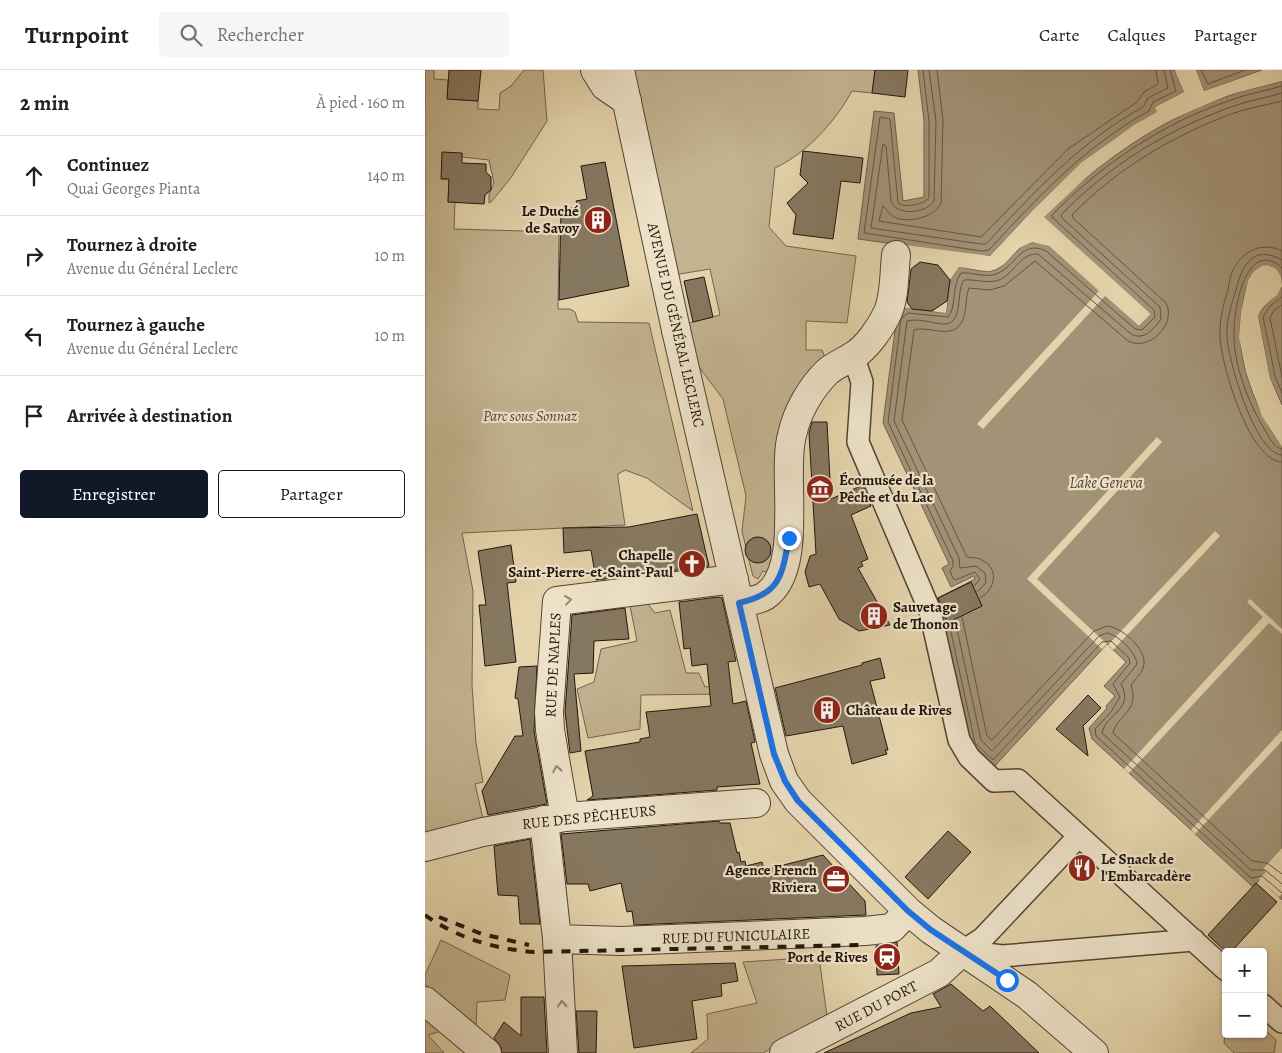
<!DOCTYPE html>
<html lang="fr">
<meta charset="utf-8">
<style>
body{margin:0;font-family:Alegreya,serif;background:#f6f6f6;color:#202124}
.controls{position:absolute;right:15px;bottom:15px;display:grid;overflow:hidden;border-radius:5px;box-shadow:0 1px 4px #0004}
.controls button{width:45px;height:45px;display:grid;place-items:center;padding:0;border:0;border-bottom:1px solid #e0e0e0;background:#fff;color:#202124;font:25px sans-serif}
.stop{position:absolute;width:15px;height:15px;margin:-11px;border:4px solid #1a73e8;border-radius:50%;background:#fff}
.stop.end{background:#1a73e8;border-color:#fff;box-shadow:0 1px 5px #0008}
.list{margin:0;padding:0;list-style:none}
h2{display:flex;justify-content:space-between;align-items:center;height:65px;margin:0;padding:0 20px;font-size:21px}
h2 small{font-size:16px;font-weight:400;color:#757577}
.list li{display:grid;grid-template-columns:32px 1fr auto;gap:15px;align-items:center;box-sizing:border-box;height:80px;padding:0 20px;border-top:1px solid #e0e0e0}
.list b{display:block;font-size:19px;white-space:nowrap}
.list p{margin:0;font-size:16px;white-space:nowrap;color:#757577}
.list em{font-size:16px;font-style:normal;color:#757577}
.actions{display:flex;gap:10px;padding:15px 20px}
.actions a{flex:1;padding:11px 0;border:1px solid #111827;border-radius:5px;text-align:center;font-size:18px;color:#111827}
.actions .main{background:#111827;color:#fff}
.icon{flex:none;width:28px;height:28px;fill:none;stroke:currentColor;stroke-width:2;stroke-linecap:round;stroke-linejoin:round}
.map{position:relative;flex:none;width:857px;height:983px;overflow:hidden}
header{display:flex;align-items:center;gap:30px;box-sizing:border-box;height:70px;padding:0 25px;background:#fff;border-bottom:1px solid #e0e0e0}
header strong{font-size:24px}
nav{display:flex;gap:28px;margin-inline-start:auto;font-size:18px}
.search{width:350px;height:45px;background:#f6f6f6;display:flex;align-items:center;gap:12px;box-sizing:border-box;padding:0 18px;border-radius:5px;color:#757577;font-size:19px}
main{display:flex}
aside{flex:1;background:#fff}
.map>svg:first-child{display:block}
.green{fill:#c3b390;stroke:#726450}
.water{fill:#a29276;stroke:#6e604d}
.pier{fill:#e4d3ab}
.lines{fill:none;stroke-linecap:round;stroke-linejoin:round}
.shore{stroke:#625442;stroke-width:1}
.building{fill:#867860;stroke:#21150f}
.pedestrian-casing{stroke:#524436;stroke-width:24}
.minor-casing{stroke:#524436;stroke-width:30}
.tertiary-casing{stroke:#524436;stroke-width:30}
.pedestrian{stroke:#ede2c8;stroke-width:21}
.minor{stroke:#ede2c8;stroke-width:28}
.tertiary{stroke:#ede2c8;stroke-width:28}
.rail{stroke:#21150f;stroke-width:4;stroke-dasharray:9 9;stroke-linecap:butt}
.oneway{stroke:#918675}
.route{stroke:#1a73e8;stroke-width:6}
.labels{text-anchor:middle;dominant-baseline:central;stroke-width:4.5;stroke-linejoin:round;paint-order:stroke}
.poi-label{font-size:15px;font-weight:bold;fill:#21150f;stroke:#ede2c8;text-anchor:end}
.street-label{font-size:15px;fill:#21150f;stroke:#ede2c8}
.park-label{font-size:15px;font-style:italic;fill:#524436;stroke:#ede2c8}
.water-label{font-size:16px;font-style:italic;fill:#554738;stroke:#ede2c8}
</style>
<header>
<strong>Turnpoint</strong>
<div class="search"><svg class="icon" aria-label="search" viewBox="0 0 24 24"><circle cx="10" cy="10" r="6"/><path d="M15 15l6 6"/></svg>Rechercher</div>
<nav><a>Carte</a><a>Calques</a><a>Partager</a></nav>
</header>
<main>
<aside>
<h2>2 min<small>À pied · 160 m</small></h2>
<ul class="list">
<li><svg class="icon" aria-label="ahead" viewBox="0 0 24 24"><path d="M12 20V5M6 11l6-6 6 6"/></svg><div><b>Continuez</b><p>Quai Georges Pianta</p></div><em>140 m</em></li>
<li><svg class="icon" aria-label="right" viewBox="0 0 24 24"><path d="M7 20v-9h11M14 6l5 5-5 5"/></svg><div><b>Tournez à droite</b><p>Avenue du Général Leclerc</p></div><em>10 m</em></li>
<li><svg class="icon" aria-label="left" viewBox="0 0 24 24"><path d="M17 20v-9H6M10 6l-5 5 5 5"/></svg><div><b>Tournez à gauche</b><p>Avenue du Général Leclerc</p></div><em>10 m</em></li>
<li><svg class="icon" aria-label="arrive" viewBox="0 0 24 24"><path d="M6 21V4h12l-3 4 3 4H6"/></svg><div><b>Arrivée à destination</b></div></li>
</ul>
<div class="actions"><a class="main">Enregistrer</a><a>Partager</a></div>
</aside>
<div class="map">
<svg width="857" height="983" viewBox="0 0 857 983">
<rect width="100%" height="100%" fill="#e4d3ab"/>
<filter id="stains"><feTurbulence type="fractalNoise" baseFrequency=".004" numOctaves="4"/><feColorMatrix values="0 0 0 0 .2 0 0 0 0 .09 0 0 0 0 .02 0 0 0 .5 -.17"/></filter>
<radialGradient id="worn" r=".72"><stop offset=".6" stop-color="#630" stop-opacity="0"/><stop offset="1" stop-color="#630" stop-opacity=".3"/></radialGradient>
<path class="green" d="M0 0H9V9L23 10 22 29 53 31V39L74 40 75 23 86 16 99 0H118L122 51 85 109 67 131 64 133V124L69 113 64 90 37 87V83L16 109H24L23 131 30 132 29 159 134 162 133 239H145L150 242 153 252 224 253 268 441 222 408 200 400 193 404V408L200 455 37 463 48 521 47 615 51 673 58 712 50 714 58 749 0 765Z
M205 0H450L447 23 427 21C410 52 382 83 350 98L344 157 361 176 431 186 422 253 381 251V280H397L401 290 344 503 338 501 333 509 328 506 323 487 331 492 339 491C347 485 348 477 341 470L331 467 324 471 321 478 317 461 321 426 298 329 268 289 260 254 295 245 285 199 249 205Z
M204 531 222 533 230 543 245 540 261 603H274L280 617 300 615V624L216 625 215 659 163 668 152 619 169 612 176 579 212 571Z
M16 870 85 905 80 930 52 932 51 956 0 914V905Z
M394 887 402 946 338 983H266L283 969 282 944 332 933 318 892Z
M0 943 20 960 3 965 19 983H0Z
M801 951V964H838V958L851 970 849 983H809L799 973Z"/>
<path class="water" d="M493 0H751L750 1 759 22 730 37 733 42C666 78 616 130 565 186H555L433 169 449 41 469 43 478 131 499 127V51Z
M771 0H837L779 21Z
M857 11V213L856 206 844 195 828 202C800 261 821 325 857 377V830L835 809 828 817 667 669 664 658 682 638 681 636 690 626 679 616 701 592 682 574 568 698 545 676 518 549 509 530 550 509 549 506 526 517 517 498 524 494 458 353 472 245 481 238 521 243 525 210 534 197C544 198 560 204 570 200 592 191 592 163 624 176L714 256 726 244 618 147C672 94 731 51 803 26 821 19 838 17 857 11Z
M857 216V335L845 308 833 246C839 233 851 228 857 216Z"/>
<path class="pier" d="M751 0H754L761 24 733 38 734 44 710 57 657 95 610 141 567 188H555L480 178V175L565 186 608 140 656 93 709 55 732 42 730 37 759 22 750 1Z
M768 0H771L779 21 839 0 820 9 779 23Z
M857 8V11L803 25 741 52 703 75 667 102 619 147 726 244 714 256 680 226 558 359 552 354 674 221 624 176 607 172 592 179 571 199 564 201 534 197 525 210 521 243 481 238 472 245 479 236 519 240 522 209 532 195 564 198 570 197 599 172 616 170 625 174 714 253 722 244 617 149 616 146 665 100 701 73 740 50 802 23Z
M843 195 851 199 856 206 857 216 852 225 837 237 833 246 845 308 857 337 843 309 830 246 835 236 850 223 855 214 854 207 843 198 830 203 826 212 818 242 816 267 829 317 840 345 857 372V377L837 346 821 301 814 267 816 242 823 211 828 202 837 196Z
M732 367 737 372 612 509 682 574 677 579 602 509Z
M790 461 795 466 688 580 683 575Z
M825 529 857 559V564L844 553 704 703 699 699 838 547 822 532Z
M857 660V671L770 764 766 760Z
M857 778V824L854 827 834 809 841 802 838 799Z"/>
<g class="lines">
<path class="shore" d="M498 0 504 51V128C498 135 480 138 473 133L465 49 455 47 439 163 556 181 564 180C613 127 660 76 724 41L728 32 751 21 745 0
M504 0 511 51 509 131C502 143 472 147 466 131L461 76 458 74 446 158 556 174H561C609 122 656 71 718 37L723 28 743 18 739 0
M512 0 518 50 516 133C510 147 483 154 469 147 464 144 462 139 458 136L454 151 556 167 643 79 712 32 719 22 733 14 731 0
M776 0 783 14 820 0
M857 181C835 170 814 183 806 205 804 210 804 215 803 220 798 235 794 252 795 268 797 296 824 391 857 392
M857 190C828 174 817 195 811 220 806 236 801 251 802 268 804 292 830 384 857 385
M857 198C853 194 847 190 840 190 816 192 808 246 809 266 809 296 824 334 840 360 844 367 849 378 857 379
M857 227 845 236 838 247 850 306 857 323
M857 235 849 240 845 248 857 307
M477 248 483 243 523 247C532 237 526 217 536 203 547 202 560 208 571 204 591 197 596 169 621 181L710 259 717 260 730 247 729 240 628 148 627 145C677 94 738 53 806 30 822 24 840 21 857 16
M476 249 463 352 528 491V496L525 501 528 508 530 510 550 502 555 509 549 516
M552 522 561 513 560 503 551 496 535 498 534 488 469 351 482 251C492 248 507 253 517 254 540 256 530 222 539 210 551 209 562 214 574 210 589 204 595 183 613 184L706 264C719 271 729 259 736 249L735 237 637 148 636 145C683 96 742 60 806 37 822 31 840 28 857 23
M555 528C570 520 575 499 557 490 552 487 546 488 542 487L477 350 489 260C505 255 529 272 538 249 542 239 540 228 544 218L565 220 579 216 610 191 703 271C724 282 752 254 741 233L648 148 647 145C691 99 749 65 809 43 824 38 841 35 857 31
M537 547 562 666 567 670 669 561 682 556C696 557 721 578 719 594 718 603 711 608 706 615 715 642 692 645 688 663L827 791 842 793 857 804
M530 550 556 670 567 681 674 566 682 563C693 565 711 582 712 594L696 614C710 640 681 643 677 663L826 800H840L857 814
M524 553 550 673 568 690 677 572 686 571 704 588 705 593 688 614 695 627 686 642 670 659 671 666 826 808 837 806 857 823"/>
</g>
<path class="building" d="M24 0H56L53 31 22 29Z
M450 0H483L480 27 447 23Z
M378 81 438 88 435 113 416 111 408 169 368 164 371 145 362 133 383 113 375 105Z
M17 82 37 83V93L61 94V102L66 107V120L60 125 59 134 23 132 24 109H16Z
M180 92 204 216 134 230 136 139 153 137 151 131 162 129 156 96Z
M495 192 513 195 525 210 522 231 507 241 487 239 482 232 486 199Z
M279 207 288 247 268 252 259 211Z
M387 352H402L406 429 438 415 446 436 426 445 443 489 436 492 438 496 433 498 465 555 434 561 414 549 395 514 384 517 380 502 385 486 391 484 384 363Z
M272 444 284 496 171 510 166 480 139 483 138 458 204 457Z
M320 480a13 13 0 1 1 26 0a13 13 0 1 1-26 0Z
M86 475 91 512 82 513 91 592 60 596 54 535H61L53 481Z
M546 512 557 536 522 553 513 528Z
M293 527 297 528 311 591 303 592 308 634 321 631 330 672 326 673 335 714 292 717V720L162 730 168 726 160 681 215 672V669L225 667 221 642 286 636 282 594 267 596 265 578 259 579 254 532Z
M200 538 204 569 169 571 168 603 149 604 156 681 145 683 140 642 147 545Z
M455 588 460 608 445 611 463 680H460L462 684 427 694 418 656 361 666 350 618 437 595V593Z
M112 596 109 661 122 734 63 745 57 721 90 666H98L93 629 90 628 94 597Z
M663 625 676 638 658 656 663 686 631 659Z
M294 751 295 753H305L312 783 314 782 316 792 320 791 321 796 337 792 339 800 398 785 440 831 441 845 209 855 207 841 202 842 196 813 165 821 163 814H142L136 764Z
M523 761 546 782 503 829 480 807Z
M105 769 115 854H95L93 826 73 825 69 776Z
M831 813 852 832 806 882H801L783 865Z
M472 872 474 904 452 905 451 876Z
M310 893 313 911 296 914 297 926 267 931 272 969 209 978 197 896Z
M526 914 558 941 565 936 614 983H399L486 943 516 937 508 924Z
M96 927H119L122 983H77L76 977 69 968 79 952 96 966Z
M151 941H172L171 983H154Z"/>
<g class="lines">
<defs>
<path id="pedestrian" d="M428 286 437 312 433 372 505 541 534 670 544 687 569 711 593 710 801 900
M654 766 558 868 538 881 577 886 769 870
M838 935 857 952"/>
<path id="minor" d="M170 0 180 16 202 31
M251 260 349 684 359 711 373 731 483 841 506 860 602 925 669 983
M314 533C323 531 332 531 340 526 380 499 356 404 367 365 372 342 385 319 402 302 410 295 419 292 428 286 442 278 456 257 463 242 470 225 469 203 471 185
M140 747 125 660 124 642 132 531 309 509
M119 750 132 869 138 983
M0 777 58 762 140 747 331 733
M132 869 196 871 440 861 467 858 483 841
M0 931 62 983
M359 983 514 903 538 881"/>
<path id="tertiary" d="M195 0 251 260"/>
</defs>
<use href="#pedestrian" class="pedestrian-casing"/>
<use href="#minor" class="minor-casing"/>
<use href="#tertiary" class="tertiary-casing"/>
<use href="#pedestrian" class="pedestrian"/>
<use href="#minor" class="minor"/>
<use href="#tertiary" class="tertiary"/>
<path class="rail" d="M0 845C32 868 70 879 109 882L438 875
M14 847 57 864 104 875"/>
</g>
<defs><path id="oneway-chevron" d="M-2-3.5L2.5 0L-2 3.5" fill="none" stroke-width="1.6" stroke-linecap="round" stroke-linejoin="round" transform="scale(1.25)"/></defs>
<g class="oneway">
<use href="#oneway-chevron" transform="translate(143 530) rotate(-7)"/>
<use href="#oneway-chevron" transform="translate(132 699) rotate(-100)"/>
<use href="#oneway-chevron" transform="translate(137 934) rotate(-93)"/>
</g>
<g class="lines">
<path class="route" d="M364 468C357 506 355 524 314 533L349 684 360 711 373 731 483 841 506 860 582 910"/>
</g>
<defs>
<symbol id="building-disc" viewBox="-11 -11 22 22"><circle r="9.5" fill="#8f2418" stroke="#ede2c8"/><path d="M-4-6H4V6H1V3H-1V6H-4ZM-2.5-4.3h1.7v1.8h-1.7ZM.8-4.3h1.7v1.8H.8ZM-2.5-1h1.7V.8h-1.7ZM.8-1h1.7V.8H.8Z" fill="#fff"/></symbol>
<symbol id="museum-disc" viewBox="-11 -11 22 22"><circle r="9.5" fill="#8f2418" stroke="#ede2c8"/><path d="M0-6L6-3V-2H-6V-3ZM-5-1h2V3h-2ZM-1-1h2V3h-2ZM3-1h2V3H3ZM-6 4H6V6H-6Z" fill="#fff"/></symbol>
<symbol id="church-disc" viewBox="-11 -11 22 22"><circle r="9.5" fill="#8f2418" stroke="#ede2c8"/><path d="M-1.2-6h2.4v3.5h3.3v2.4h-3.3V6h-2.4V-.1h-3.3v-2.4h3.3Z" fill="#fff"/></symbol>
<symbol id="restaurant-disc" viewBox="-11 -11 22 22"><circle r="9.5" fill="#8f2418" stroke="#ede2c8"/><path d="M-5-6h1v4h1v-4h1v4h1v-4h1v5L-1.5 .5V6h-2V.5L-5-1ZM5-6V6H3V1.5H1.5Q1.5-4 5-6Z" fill="#fff"/></symbol>
<symbol id="office-disc" viewBox="-11 -11 22 22"><circle r="9.5" fill="#8f2418" stroke="#ede2c8"/><path d="M-6-3h4V-5.5h4V-3h4V5H-6ZM-1-4.5V-3h2v-1.5ZM-6 0V1H6V0Z" fill="#fff"/></symbol>
<symbol id="station-disc" viewBox="-11 -11 22 22"><circle r="9.5" fill="#8f2418" stroke="#ede2c8"/><path d="M-3-6H3Q5-6 5-4V2Q5 4 3 4L4.5 6H3L1.5 4h-3L-3 6H-4.5L-3 4Q-5 4-5 2V-4Q-5-6-3-6ZM-3.5-4v3h7v-3ZM-3.5 1v1.5H-2V1ZM2 1v1.5H3.5V1Z" fill="#fff"/></symbol>
</defs>
<g fill-rule="evenodd">
<use href="#building-disc" x="157" y="134" width="32" height="32"/>
<use href="#museum-disc" x="379" y="403" width="32" height="32"/>
<use href="#church-disc" x="251" y="478" width="32" height="32"/>
<use href="#building-disc" x="433" y="530" width="32" height="32"/>
<use href="#building-disc" x="386" y="624" width="32" height="32"/>
<use href="#restaurant-disc" x="641" y="782" width="32" height="32"/>
<use href="#office-disc" x="395" y="793" width="32" height="32"/>
<use href="#station-disc" x="446" y="871" width="32" height="32"/>
</g>
<g class="labels">
<g class="poi-label">
<text x="154" y="141">Le Duché<tspan x="154" dy="17">de Savoy</tspan></text>
<text x="414" y="410" text-anchor="start">Écomusée de la<tspan x="414" dy="17">Pêche et du Lac</tspan></text>
<text x="248" y="485">Chapelle<tspan x="248" dy="17">Saint-Pierre-et-Saint-Paul</tspan></text>
<text x="468" y="537" text-anchor="start">Sauvetage<tspan x="468" dy="17">de Thonon</tspan></text>
<text x="421" y="640" text-anchor="start">Château de Rives</text>
<text x="676" y="789" text-anchor="start">Le Snack de<tspan x="676" dy="17">l'Embarcadère</tspan></text>
<text x="392" y="800">Agence French<tspan x="392" dy="17">Riviera</tspan></text>
<text x="443" y="887">Port de Rives</text>
</g>
<g class="street-label">
<text transform="translate(251 255) rotate(77)">AVENUE DU GÉNÉRAL LECLERC</text>
<text transform="translate(128 595) rotate(-87)">RUE DE NAPLES</text>
<text transform="translate(164 747) rotate(-6)">RUE DES PÊCHEURS</text>
<text transform="translate(311 866) rotate(-2)">RUE DU FUNICULAIRE</text>
<text transform="translate(451 936) rotate(-28)">RUE DU PORT</text>
</g>
<g class="park-label">
<text x="105" y="346">Parc sous Sonnaz</text>
</g>
<g class="water-label">
<text x="681" y="413">Lake Geneva</text>
</g>
</g>
<rect width="100%" height="100%" filter="url(#stains)"/>
<rect width="100%" height="100%" fill="url(#worn)"/>
</svg>
<div class="controls">
<button>+</button>
<button>−</button>
</div>
<div class="stop" style="left:582px;top:910px"></div>
<div class="stop end" style="left:364px;top:468px"></div>
</div>
</main>
